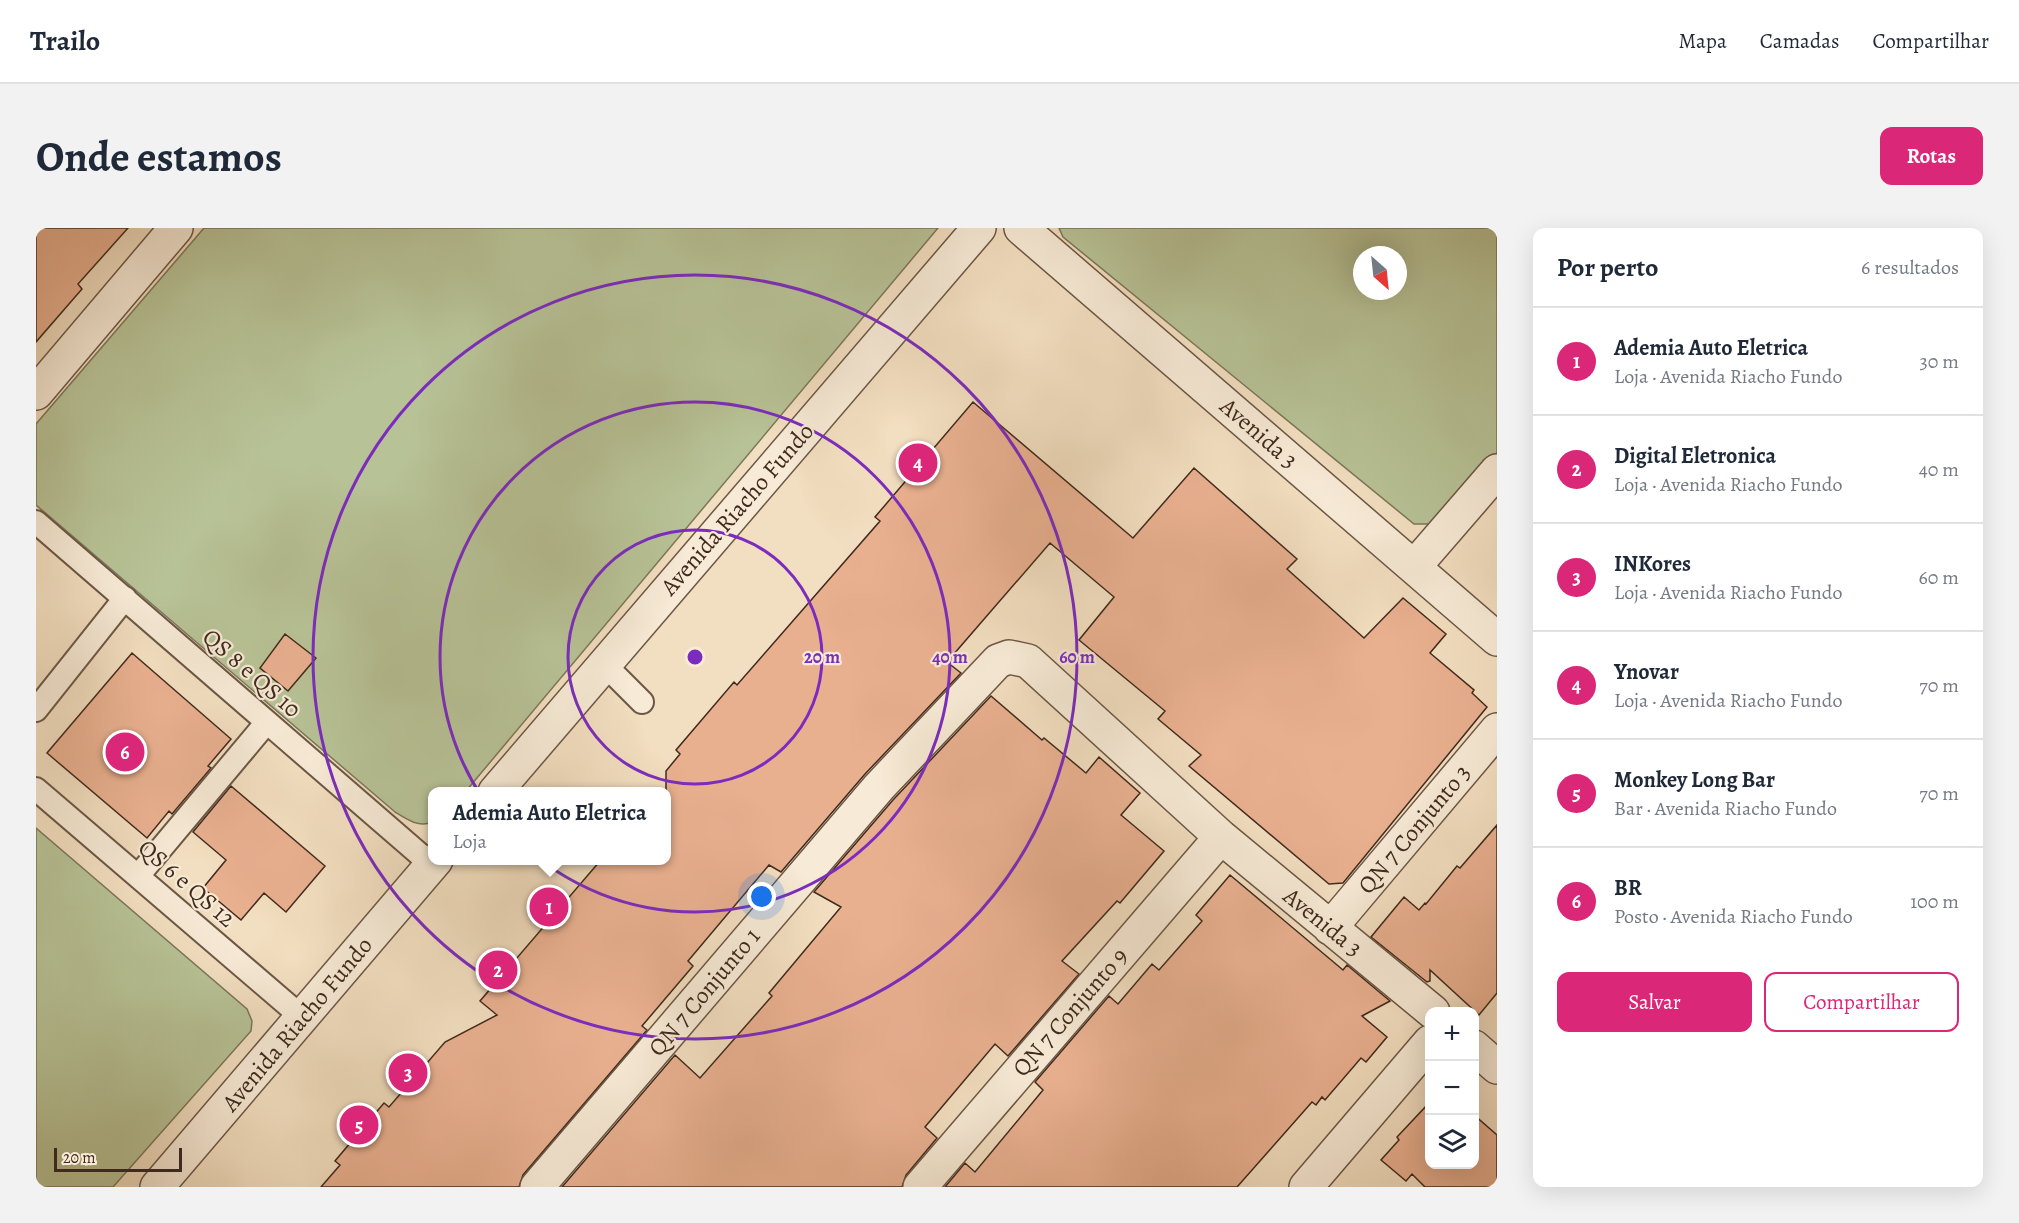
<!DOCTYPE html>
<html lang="pt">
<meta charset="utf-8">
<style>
body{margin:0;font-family:Alegreya,serif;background:#f2f2f3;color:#1f2937}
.controls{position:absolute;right:18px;bottom:18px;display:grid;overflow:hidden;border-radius:12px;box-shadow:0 6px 24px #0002}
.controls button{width:54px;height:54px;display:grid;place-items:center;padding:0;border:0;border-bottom:2px solid #e0e1e3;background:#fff;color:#1f2937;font:30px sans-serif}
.compass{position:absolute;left:1317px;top:18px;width:54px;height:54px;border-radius:50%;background:#fff;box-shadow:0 6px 24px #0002;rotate:153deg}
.scale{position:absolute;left:18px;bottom:15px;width:128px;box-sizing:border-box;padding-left:6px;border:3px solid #402a1d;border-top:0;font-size:16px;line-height:21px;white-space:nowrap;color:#402a1d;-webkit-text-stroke:4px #f7ead6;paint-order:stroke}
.you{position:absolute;left:726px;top:669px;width:21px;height:21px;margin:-15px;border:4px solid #fff;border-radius:50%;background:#1a73e8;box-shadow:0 0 0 9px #1a73e833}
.badge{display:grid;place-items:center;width:39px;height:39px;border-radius:50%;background:#db2777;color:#fff;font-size:20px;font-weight:700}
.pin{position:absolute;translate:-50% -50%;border:3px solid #fff;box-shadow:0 2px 6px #0006}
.popup{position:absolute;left:392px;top:559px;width:243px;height:78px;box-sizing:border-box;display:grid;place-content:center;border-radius:12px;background:#fff;filter:drop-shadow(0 2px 4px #0005);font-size:20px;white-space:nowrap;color:#747a83}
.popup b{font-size:22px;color:#1f2937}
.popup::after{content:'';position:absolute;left:50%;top:100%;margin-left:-12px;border:12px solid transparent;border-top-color:#fff}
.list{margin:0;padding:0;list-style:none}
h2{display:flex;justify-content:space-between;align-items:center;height:78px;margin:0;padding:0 24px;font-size:26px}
h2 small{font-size:20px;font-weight:400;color:#747a83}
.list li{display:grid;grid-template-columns:39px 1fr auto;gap:18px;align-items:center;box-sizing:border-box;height:108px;padding:0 24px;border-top:2px solid #e0e1e3}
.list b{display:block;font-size:22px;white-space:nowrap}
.list p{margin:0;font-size:20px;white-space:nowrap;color:#747a83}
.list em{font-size:20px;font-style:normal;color:#747a83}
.actions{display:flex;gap:12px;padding:18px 24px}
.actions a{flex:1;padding:14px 0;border:2px solid #db2777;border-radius:12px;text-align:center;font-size:21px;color:#db2777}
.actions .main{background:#db2777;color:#fff}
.icon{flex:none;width:33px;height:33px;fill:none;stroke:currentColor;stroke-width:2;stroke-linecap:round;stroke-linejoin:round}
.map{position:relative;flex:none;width:1461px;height:959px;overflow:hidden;border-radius:12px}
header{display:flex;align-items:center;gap:36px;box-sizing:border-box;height:84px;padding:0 30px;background:#fff;border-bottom:2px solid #e0e1e3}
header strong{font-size:28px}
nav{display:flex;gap:33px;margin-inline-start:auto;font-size:21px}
.intro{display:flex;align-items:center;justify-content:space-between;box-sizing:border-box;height:144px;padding:0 36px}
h1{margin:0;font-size:42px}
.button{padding:15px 27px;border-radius:12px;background:#db2777;color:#fff;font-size:21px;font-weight:700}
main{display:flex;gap:36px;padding:0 36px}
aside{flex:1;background:#fff;border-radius:12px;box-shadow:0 6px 24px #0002}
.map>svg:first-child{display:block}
.green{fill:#b7c296;stroke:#7c765a;stroke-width:1.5;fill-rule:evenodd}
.building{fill:#e9b090;stroke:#402a1d;stroke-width:1.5}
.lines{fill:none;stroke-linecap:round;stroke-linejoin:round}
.service-casing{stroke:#6c5746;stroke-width:26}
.minor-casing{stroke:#6c5746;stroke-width:36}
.tertiary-casing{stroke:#6c5746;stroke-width:36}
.service{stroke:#f7ead6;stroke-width:22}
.minor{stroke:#f7ead6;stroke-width:33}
.tertiary{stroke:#f7ead6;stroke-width:33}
.ring{fill:none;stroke:#7b2cbf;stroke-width:3}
.labels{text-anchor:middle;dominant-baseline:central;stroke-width:4.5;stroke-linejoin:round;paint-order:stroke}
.street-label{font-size:24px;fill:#402a1d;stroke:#f7ead6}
.centre{fill:#7b2cbf;stroke:#f7ead6;stroke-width:3}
.ring-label{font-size:18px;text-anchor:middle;font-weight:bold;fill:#7b2cbf;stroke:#f7ead6;stroke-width:4.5;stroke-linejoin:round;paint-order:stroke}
</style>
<header>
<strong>Trailo</strong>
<nav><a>Mapa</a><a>Camadas</a><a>Compartilhar</a></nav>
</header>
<div class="intro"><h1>Onde estamos</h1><a class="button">Rotas</a></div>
<main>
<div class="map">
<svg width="1461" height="959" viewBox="0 0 1461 959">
<rect width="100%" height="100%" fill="#f2dec0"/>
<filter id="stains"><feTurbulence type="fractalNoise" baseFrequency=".00333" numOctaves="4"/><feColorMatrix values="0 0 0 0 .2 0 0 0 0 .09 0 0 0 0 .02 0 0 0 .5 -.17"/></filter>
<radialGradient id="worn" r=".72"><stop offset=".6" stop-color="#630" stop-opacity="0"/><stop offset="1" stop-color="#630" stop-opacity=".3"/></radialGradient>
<path class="green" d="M168 0H902L430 563 396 564V594C383 600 370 591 359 584L0 277V196Z
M1023 0H1461V232L1399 296H1378L1027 9ZM1326 27H1362V63H1326Z
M0 600 211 781 216 793 215 803 77 959H0Z"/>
<path class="building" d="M0 0H92L42 56 46 61 0 114Z
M937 174 1097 310 1158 240 1261 331 1251 341 1328 410 1367 370 1410 406 1394 425 1438 462 1436 465 1451 479 1307 655 1293 656 1153 538 1165 527 1122 491 1129 483 1043 412 1078 369 1014 315 911 434 925 445 829 546 745 644 733 637 652 733 657 738 606 798 611 802 487 947 483 959H285L304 937 299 933 348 875 353 879 409 814 461 787 444 773 564 633H630V543L644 526 640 522 698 454 701 457 844 293 839 289Z
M249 406 280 430 252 463 224 440Z
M96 425 195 511 172 538 175 540 136 586 133 583 111 610 11 525Z
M955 468 1006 512 1008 510 1050 545 1063 529 1104 565 1085 587 1128 623 1084 675 1081 673 1026 733 1043 746 972 828 959 816 889 899 901 910 870 947 866 959H526L639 827 664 850 736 768 733 765 805 679 778 664 857 572Z
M195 558 289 638 250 684 228 665 205 692 167 660 190 632 157 604Z
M1461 597V765L1443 787 1394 742V753L1391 754 1335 709 1368 669 1383 682 1389 675 1390 676 1421 638 1424 640Z
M1194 647 1307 742 1311 737 1354 773 1326 788 1351 809 1330 834 1325 830 1289 872 1286 869 1280 877 1276 874 1201 959H909L929 935 939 944 1007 862 999 854 1073 768 1082 776 1116 736 1123 742 1166 693 1160 687Z
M1394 874V936H1438V887L1461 907V959H1389L1376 946 1370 953 1345 932 1363 912 1361 909Z"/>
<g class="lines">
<defs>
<path id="service" d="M0 294 396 637
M568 436 606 474
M0 482 89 370
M0 561 267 790
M102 648 231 494"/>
<path id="minor" d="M985 0 1461 411
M1378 339 1461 243
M1294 700 1461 502
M1438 819 1461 839
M501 959 843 559 962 433 973 429 992 433 1185 609 1397 784
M884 959 1185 609
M1270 959 1394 814"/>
<path id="tertiary" d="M0 165 140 0
M459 564 943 0
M121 959 400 632"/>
</defs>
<use href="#service" class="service-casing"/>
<use href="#minor" class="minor-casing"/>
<use href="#tertiary" class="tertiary-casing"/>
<use href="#service" class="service"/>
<use href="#minor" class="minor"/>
<use href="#tertiary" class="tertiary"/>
</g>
<g class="ring">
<circle cx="659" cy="429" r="127"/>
<circle cx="659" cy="429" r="255"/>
<circle cx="659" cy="429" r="382"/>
</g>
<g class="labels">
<g class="street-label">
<text transform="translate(1223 205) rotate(41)">Avenida 3</text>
<text transform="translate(701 281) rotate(-49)">Avenida Riacho Fundo</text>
<text transform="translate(216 445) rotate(41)">QS 8 e QS 10</text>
<text transform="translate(1378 601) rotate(-50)">QN 7 Conjunto 3</text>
<text transform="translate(151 655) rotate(41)">QS 6 e QS 12</text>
<text transform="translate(1287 694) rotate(39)">Avenida 3</text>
<text transform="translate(668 764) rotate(-50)">QN 7 Conjunto 1</text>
<text transform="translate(1034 784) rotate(-49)">QN 7 Conjunto 9</text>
<text transform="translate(261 796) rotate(-50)">Avenida Riacho Fundo</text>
</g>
</g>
<circle cx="659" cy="429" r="9" class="centre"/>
<g class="ring-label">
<text x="786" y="435">20 m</text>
<text x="914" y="435">40 m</text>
<text x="1041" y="435">60 m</text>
</g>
<rect width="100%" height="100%" filter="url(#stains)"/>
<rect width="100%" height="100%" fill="url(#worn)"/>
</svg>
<div class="controls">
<button>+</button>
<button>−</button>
<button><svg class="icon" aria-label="layers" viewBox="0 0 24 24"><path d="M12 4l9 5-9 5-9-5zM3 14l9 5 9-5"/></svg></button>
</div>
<svg class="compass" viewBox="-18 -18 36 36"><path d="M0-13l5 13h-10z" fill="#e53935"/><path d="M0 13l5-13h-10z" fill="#747a83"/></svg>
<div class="scale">20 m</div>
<div class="you"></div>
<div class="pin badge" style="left:513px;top:679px">1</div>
<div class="popup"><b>Ademia Auto Eletrica</b>Loja</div>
<div class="pin badge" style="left:462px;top:742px">2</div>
<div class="pin badge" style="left:372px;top:845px">3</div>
<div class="pin badge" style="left:882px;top:235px">4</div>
<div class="pin badge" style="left:323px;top:897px">5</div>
<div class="pin badge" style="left:89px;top:524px">6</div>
</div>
<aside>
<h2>Por perto<small>6 resultados</small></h2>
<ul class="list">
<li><span class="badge">1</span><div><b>Ademia Auto Eletrica</b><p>Loja · Avenida Riacho Fundo</p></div><em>30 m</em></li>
<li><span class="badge">2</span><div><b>Digital Eletronica</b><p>Loja · Avenida Riacho Fundo</p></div><em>40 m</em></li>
<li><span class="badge">3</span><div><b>INKores</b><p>Loja · Avenida Riacho Fundo</p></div><em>60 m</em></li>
<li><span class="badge">4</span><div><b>Ynovar</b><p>Loja · Avenida Riacho Fundo</p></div><em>70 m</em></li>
<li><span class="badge">5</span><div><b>Monkey Long Bar</b><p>Bar · Avenida Riacho Fundo</p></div><em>70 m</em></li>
<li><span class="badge">6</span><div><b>BR</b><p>Posto · Avenida Riacho Fundo</p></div><em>100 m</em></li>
</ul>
<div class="actions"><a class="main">Salvar</a><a>Compartilhar</a></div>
</aside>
</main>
